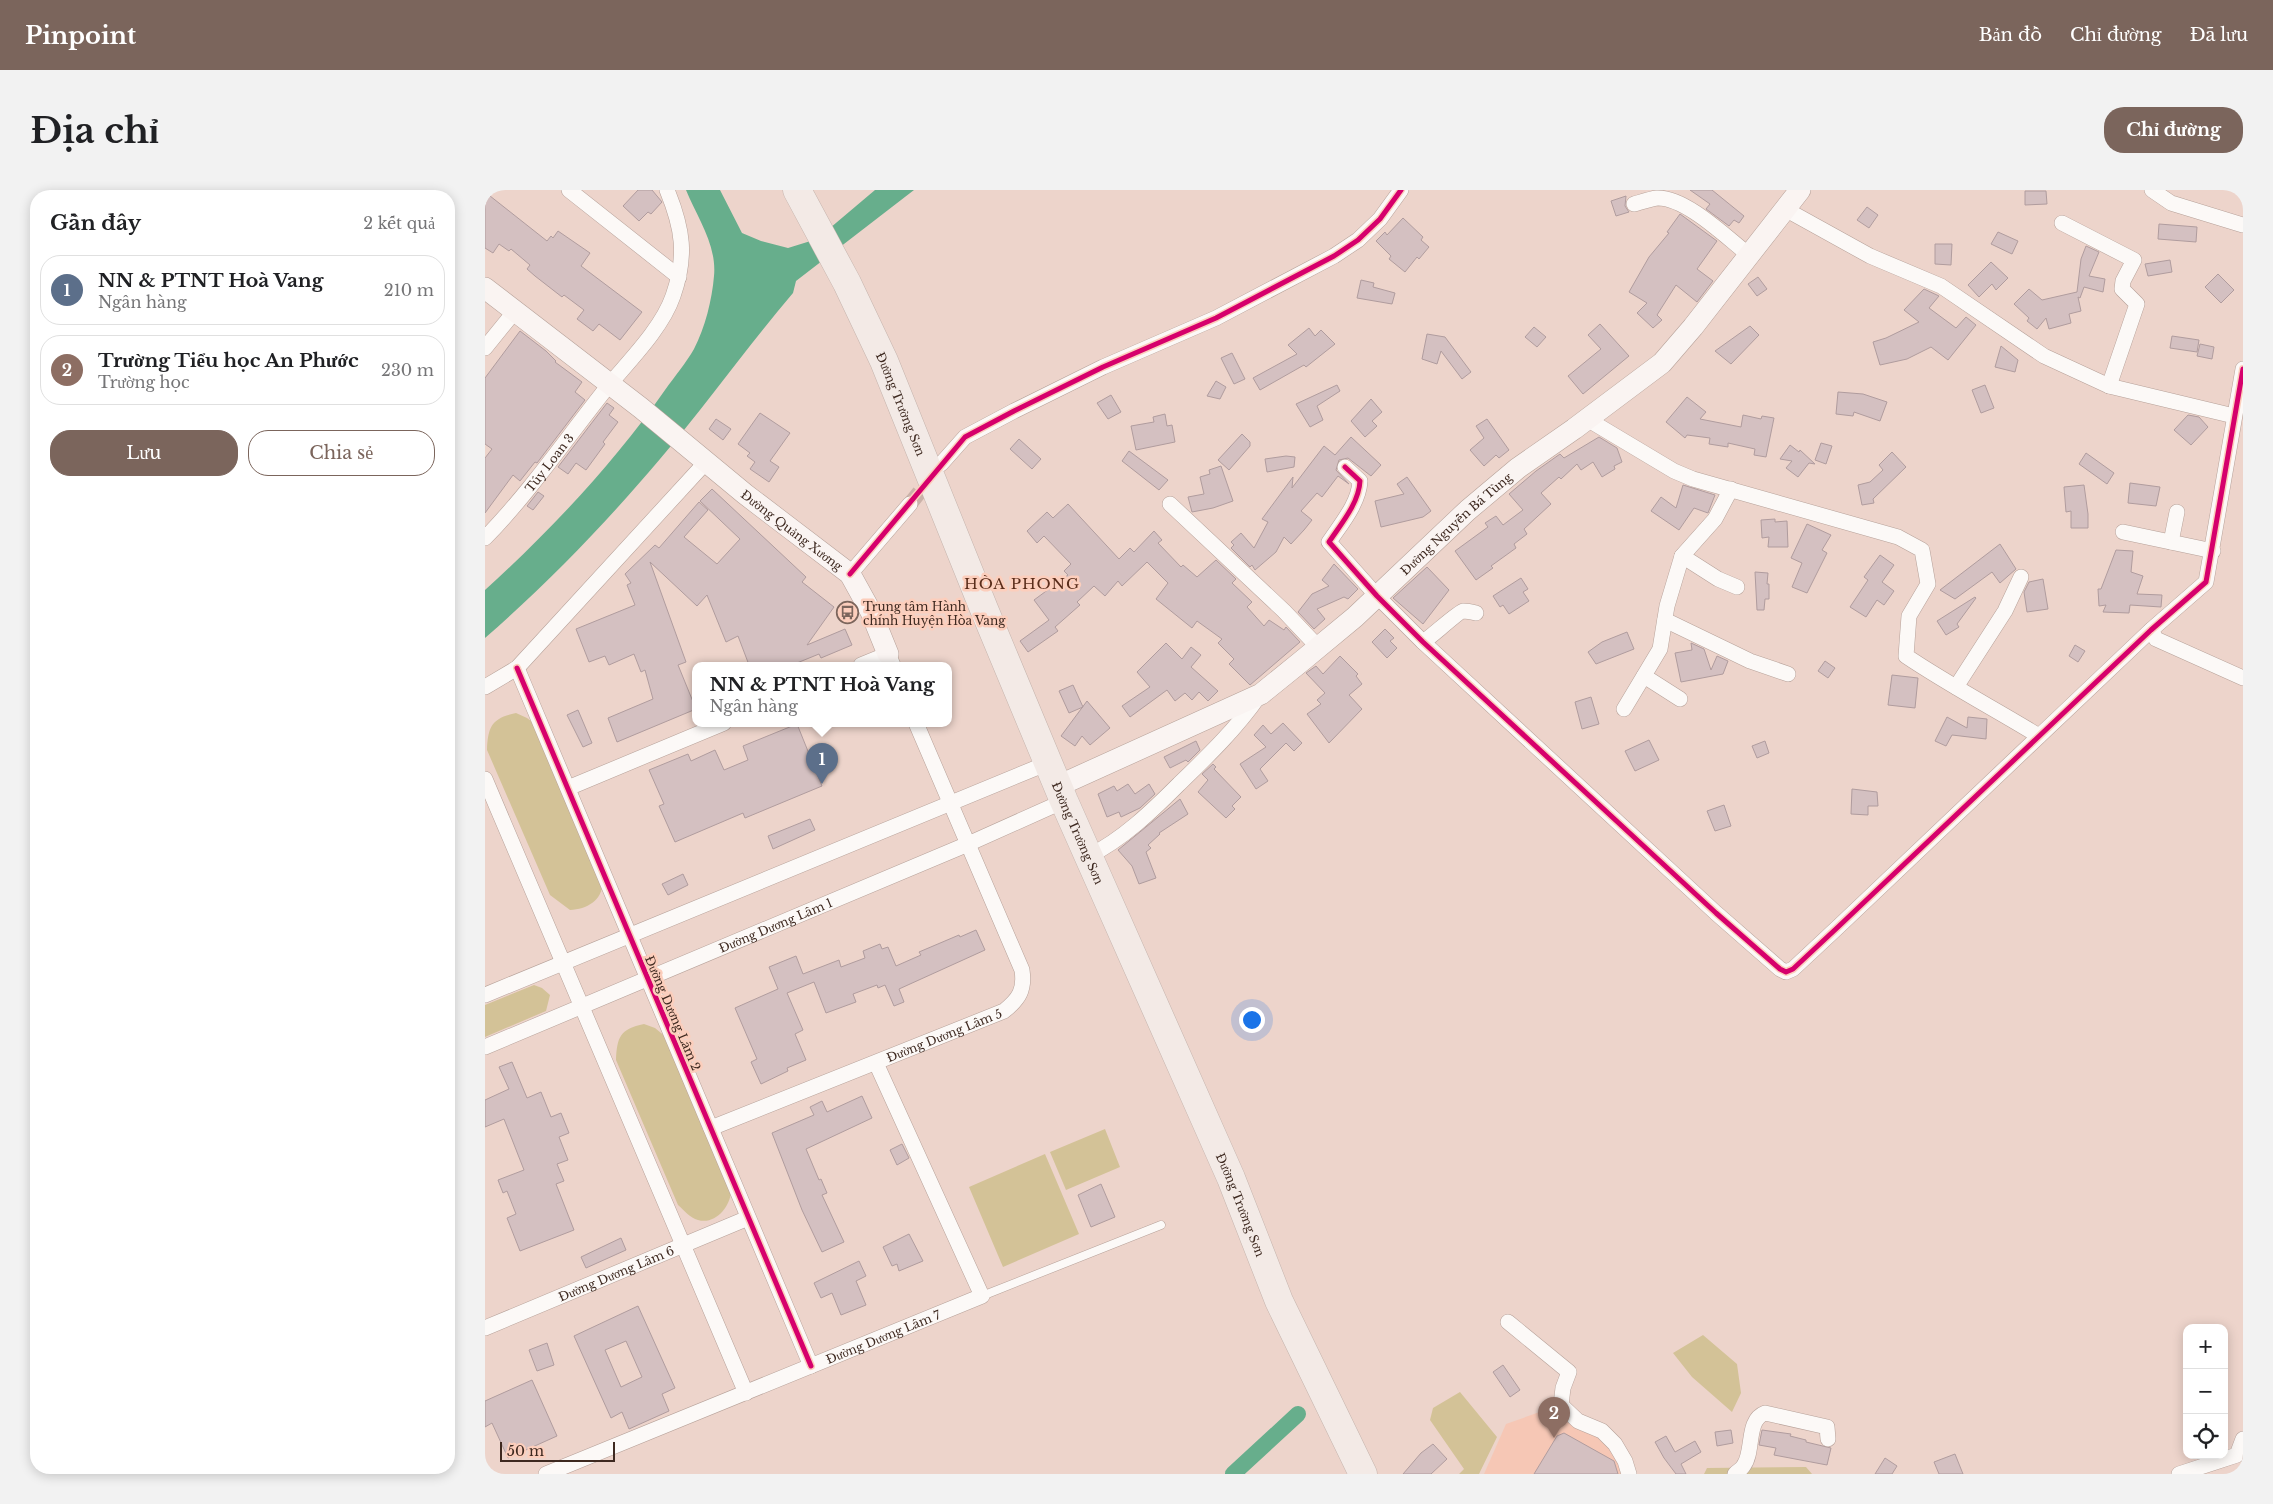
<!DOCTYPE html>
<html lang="vi">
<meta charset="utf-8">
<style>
body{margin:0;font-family:"Libre Baskerville",serif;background:#f2f2f2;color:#202124}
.controls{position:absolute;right:15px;bottom:15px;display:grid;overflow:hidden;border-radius:10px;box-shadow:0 2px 12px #0003}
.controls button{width:45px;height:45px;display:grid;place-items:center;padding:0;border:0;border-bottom:1px solid #e0e0e0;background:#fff;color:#202124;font:25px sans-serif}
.scale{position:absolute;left:15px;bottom:12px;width:115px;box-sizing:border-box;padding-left:5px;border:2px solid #3e2920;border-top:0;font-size:14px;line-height:18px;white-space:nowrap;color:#3e2920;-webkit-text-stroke:4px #fccebc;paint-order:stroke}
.you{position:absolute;left:766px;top:829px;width:18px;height:18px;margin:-12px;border:4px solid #fff;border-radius:50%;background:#1a73e8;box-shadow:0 0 0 8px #1a73e833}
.badge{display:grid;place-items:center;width:32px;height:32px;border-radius:50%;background:#7b655c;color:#fff;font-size:16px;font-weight:700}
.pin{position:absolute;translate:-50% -41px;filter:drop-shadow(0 1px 2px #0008)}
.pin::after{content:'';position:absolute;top:26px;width:18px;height:15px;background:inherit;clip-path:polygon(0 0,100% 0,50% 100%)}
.popup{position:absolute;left:207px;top:472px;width:260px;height:65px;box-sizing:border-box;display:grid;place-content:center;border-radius:10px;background:#fff;filter:drop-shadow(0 1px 4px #0005);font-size:16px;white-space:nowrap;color:#757577}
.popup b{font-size:19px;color:#202124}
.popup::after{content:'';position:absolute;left:50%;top:100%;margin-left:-10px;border:10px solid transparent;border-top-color:#fff}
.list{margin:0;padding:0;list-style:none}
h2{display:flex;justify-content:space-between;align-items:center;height:65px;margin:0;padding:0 20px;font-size:21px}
h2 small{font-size:16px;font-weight:400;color:#757577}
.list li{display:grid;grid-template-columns:32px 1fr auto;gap:15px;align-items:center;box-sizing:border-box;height:70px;margin:0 10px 10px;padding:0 10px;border:1px solid #e0e0e0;border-radius:20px}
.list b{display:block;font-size:19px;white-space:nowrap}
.list p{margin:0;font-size:16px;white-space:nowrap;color:#757577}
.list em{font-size:16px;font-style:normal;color:#757577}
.actions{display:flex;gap:10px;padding:15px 20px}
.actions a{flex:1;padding:11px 0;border:1px solid #7b655c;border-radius:20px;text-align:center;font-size:18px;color:#7b655c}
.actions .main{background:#7b655c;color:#fff}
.icon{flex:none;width:28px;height:28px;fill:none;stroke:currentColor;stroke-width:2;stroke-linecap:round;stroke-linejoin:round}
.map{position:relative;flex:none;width:1758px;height:1284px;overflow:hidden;border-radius:20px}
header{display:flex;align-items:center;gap:30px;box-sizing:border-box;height:70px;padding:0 25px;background:#7b655c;color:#fff}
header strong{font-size:24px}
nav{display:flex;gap:28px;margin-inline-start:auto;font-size:18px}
.intro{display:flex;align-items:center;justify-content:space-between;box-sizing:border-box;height:120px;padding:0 30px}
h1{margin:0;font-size:35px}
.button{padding:12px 22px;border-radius:20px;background:#7b655c;color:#fff;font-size:18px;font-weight:700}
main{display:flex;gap:30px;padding:0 30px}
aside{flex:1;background:#fff;border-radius:20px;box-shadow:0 2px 12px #0003}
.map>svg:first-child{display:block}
.built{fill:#f6c7b5}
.green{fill:#d3c297}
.water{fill:#67ae8c}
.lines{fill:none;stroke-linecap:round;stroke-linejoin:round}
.canal{stroke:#67ae8c;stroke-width:16}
.building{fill:#d4c0c1;stroke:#b09c9e;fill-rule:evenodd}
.street-tunnel{stroke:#cab2a9;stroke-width:15;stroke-dasharray:15 8;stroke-linecap:butt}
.lane-casing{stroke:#b6a199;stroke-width:9}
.street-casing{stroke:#b6a199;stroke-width:16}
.secondary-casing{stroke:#b6a199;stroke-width:22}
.highway-casing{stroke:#c5b4ad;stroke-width:29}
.lane{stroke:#fcf9f7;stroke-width:8}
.street{stroke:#fcf9f7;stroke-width:15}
.secondary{stroke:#faf4f2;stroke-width:21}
.highway{stroke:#f3eae6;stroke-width:28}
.cycleway-casing{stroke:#fccebc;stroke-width:8}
.cycleway{stroke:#d6006c;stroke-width:5}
.labels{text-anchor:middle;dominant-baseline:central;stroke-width:5;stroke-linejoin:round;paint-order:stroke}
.street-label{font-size:12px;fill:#3e2920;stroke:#fccebc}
.poi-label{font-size:12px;fill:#3e2920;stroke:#fccebc;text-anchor:start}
.quarter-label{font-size:15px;letter-spacing:1px;fill:#5a2d1b;stroke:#fccebc}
</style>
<header>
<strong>Pinpoint</strong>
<nav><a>Bản đồ</a><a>Chỉ đường</a><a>Đã lưu</a></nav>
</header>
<div class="intro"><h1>Địa chỉ</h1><a class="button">Chỉ đường</a></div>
<main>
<aside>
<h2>Gần đây<small>2 kết quả</small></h2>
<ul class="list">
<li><span class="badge" style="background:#5c6f8a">1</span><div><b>NN &amp; PTNT Hoà Vang</b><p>Ngân hàng</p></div><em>210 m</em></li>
<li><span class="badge" style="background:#8d6e63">2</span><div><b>Trường Tiểu học An Phước</b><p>Trường học</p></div><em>230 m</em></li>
</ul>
<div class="actions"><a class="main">Lưu</a><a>Chia sẻ</a></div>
</aside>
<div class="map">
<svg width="1758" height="1284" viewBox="0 0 1758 1284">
<rect width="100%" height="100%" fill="#edd4cb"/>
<path class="built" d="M1066 1218 1113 1238 1120 1244 1138 1284H999L1021 1234Z"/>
<path class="green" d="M31 523 42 528 54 537 118 692C117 711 102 719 85 720L65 705 2 560C3 536 7 528 31 523Z
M49 795 57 798 65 805 61 821 0 847V815Z
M159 834 170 838 182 848 246 1002C245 1017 230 1035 213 1030 205 1028 199 1020 193 1015L131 870C132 847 135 839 159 834Z
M620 939 635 977 581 1000 565 962Z
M560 964 594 1044 518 1077 484 997Z
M1218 1145 1252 1174 1256 1203 1247 1222 1207 1187 1188 1163Z
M975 1202 1012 1247 994 1284H974L979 1279 945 1230 948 1218Z
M1321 1277 1327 1284H1219L1222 1278Z"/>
<path class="water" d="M201 0H235L257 43 276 51 303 58 332 49 390 0H429L311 91 308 103C262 157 221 215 175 269 120 334 64 392 0 448V400C66 340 129 273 180 200 190 186 201 173 209 159 220 138 227 110 229 86 232 55 212 27 201 0Z"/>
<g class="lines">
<path class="canal" d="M748 1284 813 1224"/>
</g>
<path class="building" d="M153 0H167L177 12 166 24 163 22 154 31 138 16Z
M1205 0H1227L1259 26 1254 33 1249 30 1244 36 1221 19 1225 14Z
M1540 1H1561L1562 14 1540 15Z
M0 2 62 51 66 46 68 48 73 41 105 63 96 76 157 122 135 150 114 134 108 141 92 129 99 120 79 105 77 107 50 86 42 79 45 75 26 59 24 61 14 54 8 63 0 58Z
M1141 6 1140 16 1144 22 1131 26 1126 11Z
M1382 17 1393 25 1384 38 1372 30Z
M1195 24 1232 51 1212 79 1228 91 1212 112 1191 95 1172 125 1177 130 1168 138 1152 123 1162 113 1144 102 1164 67 1184 43 1182 42Z
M918 28 938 47 936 50 944 57 934 69 932 67 920 82 904 69 906 66 891 51 900 42 902 45Z
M1674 34 1712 37 1711 52 1673 49Z
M1513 42 1533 51 1527 64 1506 54Z
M1450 54H1467L1466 75 1450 74Z
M1601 56 1614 62 1604 86 1620 89 1618 102 1599 97 1595 108 1593 107 1596 121 1584 124 1586 133 1564 139 1561 128 1552 139 1542 131 1544 128 1529 114 1544 99 1557 110 1592 102 1596 69Z
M1685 70 1687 82 1663 86 1660 74Z
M1506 72 1523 88 1511 100 1507 94 1494 107 1483 95Z
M1733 84 1749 100 1736 113 1720 97Z
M1273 87 1282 99 1272 106 1263 94Z
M876 90 889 93 888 97 910 103 907 114 872 108Z
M1439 99 1454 106 1444 118 1471 138 1481 127 1491 135 1463 170 1446 157 1422 169 1395 175 1388 152 1401 148 1434 132 1419 120Z
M1115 134 1144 166 1098 204 1083 186 1116 159 1103 145Z
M1265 136 1274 145 1246 174 1230 161Z
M1049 137 1061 147 1052 157 1040 147Z
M824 138 830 146 836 140 850 154 821 177 819 175 775 200 768 188 812 164 803 155Z
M35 141 61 161 71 171 70 172 97 192 90 202 100 210 52 273 50 272 35 291 28 285 0 323V268L7 259 0 254V188Z
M942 144 960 147 986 182 977 189 956 161 952 174 937 169Z
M1687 146 1714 150 1712 162 1685 158Z
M1715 154 1729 157 1727 169 1712 166Z
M1516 156 1533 170 1530 182 1510 177Z
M747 163 760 189 749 194 736 168Z
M731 191 741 197 735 209 722 206Z
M852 195 855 201 832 216 838 230 825 237 811 214Z
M1500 195 1509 218 1496 223 1487 200Z
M1353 202 1378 204 1402 212 1395 231 1369 222 1368 226 1351 224Z
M626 205 636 222 623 229 612 213Z
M1202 207 1221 222 1215 229 1256 237 1258 225 1276 229 1277 226 1289 228 1281 267 1269 265 1270 259 1243 253V257L1224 254 1225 248 1202 245 1200 248 1181 232Z
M886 209 897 222 887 231 892 236 880 247 866 231Z
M122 213 129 218 124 225 133 232 118 252 120 254 101 280 91 273 83 284 73 277Z
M275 223 305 243 285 271 294 277 284 292 265 279 270 272 262 266 265 263 253 254Z
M680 224 682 236 687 235 690 252 651 260 646 236 669 232 668 227Z
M1703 225 1714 227 1723 237 1706 255 1689 240Z
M231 229 246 239 238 250 224 239Z
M1002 229 1024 260 1014 268 1011 265 999 276 985 260 999 248 991 236Z
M757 244 765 252V256L744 280 733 270Z
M866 247 896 275 886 286 863 268 854 270 851 280 864 294 853 286 837 307 832 303 816 321 827 330 819 340 806 354 799 347 791 362 770 380 767 375 765 377 746 358 749 355 746 352 756 343 769 358 783 332 777 329 808 287 807 298 839 256 850 265Z
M1114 247 1132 258 1137 272 1129 276 1130 279 1117 287 1108 272 1096 280 1092 274 1076 289 1074 287 1056 303 1066 314 1039 339 1042 344 1029 354 1031 358 1006 376 1008 378 991 390 970 361 1003 337 1000 333 1011 326 1018 335 1038 320 1024 304 1051 281 1075 264 1079 268Z
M534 249 556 269 547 279 525 259Z
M1336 253 1347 256 1341 274 1330 270Z
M1305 255 1314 262 1315 260 1330 274 1324 273 1313 287 1301 278 1307 271 1295 269Z
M644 261 683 290 674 300 637 271Z
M1407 262 1421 277 1388 309 1389 313 1377 315 1373 295 1385 292 1398 280 1394 275Z
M1601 263 1629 283 1622 294 1594 274Z
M801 266 810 267 809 277 782 282 780 269Z
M736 276 748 311 728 318 707 322 703 307 719 304 715 287 725 284 724 280Z
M922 287 946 321 938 327 896 337 890 311 919 304 912 294Z
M1645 293 1675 297 1671 316 1643 313Z
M1198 295 1230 305 1223 323 1209 318 1194 340 1166 321 1176 307 1191 318Z
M1599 295 1603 324V338H1586V321L1581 322 1579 297Z
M227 299 321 387 317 392 349 417 322 455 360 439 367 455 336 468 334 464 307 475H264L253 446 241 452 222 405 212 416 165 372 201 472 193 475 211 519 132 552 123 528 168 509 160 480 156 482 149 464 124 475 120 466 104 472 91 439 150 415 142 395 146 393 140 384 170 355 174 358 214 312 223 320 199 347 232 374 255 349 215 311Z
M53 302 59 306 48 320 42 316Z
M583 314 634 369 645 358 649 362 669 341 677 350 673 353 696 377 698 375 712 387 731 370 751 389 747 393 767 412 762 417 779 436 784 430 799 440 801 437 815 452 765 495 744 474 749 469 733 453 737 449 712 431 707 438 671 409 683 393 662 372 637 396 633 391 620 406 609 396 592 412 595 415 570 437 573 441 543 462 535 451 564 430 549 410 583 385 579 381 586 374 559 346 552 353 542 341 562 322 568 328Z
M1290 329V332L1302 331 1303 357H1283L1284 347 1277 348 1276 330Z
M1322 334 1346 345 1337 360 1342 363 1322 403 1307 397 1317 373 1306 368Z
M1515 354 1531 379 1515 393 1507 382 1470 409 1455 400Z
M1631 360 1648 361 1646 382 1658 386 1652 404 1677 405 1676 417 1645 415 1644 423 1618 422 1621 415 1614 416 1613 399H1616Z
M1395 365 1409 375 1397 392 1409 401 1399 415 1392 410 1381 427 1365 417 1383 390 1379 387Z
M849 374 873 399 863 409 859 407 832 419 840 429 829 439 813 422 827 404 844 396 837 390Z
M942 377 964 400 938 434 908 408Z
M1270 382 1283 383 1282 394H1284V409H1280L1279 420H1272Z
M1036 388 1043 399 1038 402 1044 411 1024 424 1018 415 1015 417 1008 406Z
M1558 389 1563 419 1542 422 1539 402 1544 392Z
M1490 407 1491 408 1472 434 1474 437 1461 445 1452 431Z
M900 439 909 448 905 451 912 458 902 468 887 452Z
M1142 442 1149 459 1111 474 1103 462 1117 452Z
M681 453 697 469 706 457 716 465 706 477 733 501 723 511 714 502 707 510 700 503 690 511 682 500 645 527 637 516 665 497 652 482Z
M1206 453 1219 459 1226 480 1232 466 1243 471 1238 484 1196 492 1190 463 1207 460Z
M1590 455 1600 461 1593 472 1584 466Z
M855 466 873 484 871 486 877 494 864 505 877 519 844 553 822 524 836 514 832 510 840 503 821 483 831 476 838 484Z
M1340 471 1350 478 1343 488 1333 481Z
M1407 485 1433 488 1430 518 1403 515Z
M588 495 598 517 584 523 574 501Z
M1106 507 1114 534 1097 539 1090 512Z
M602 511 625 538 605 555 597 546 590 556 576 546Z
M93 520 107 553 98 557 82 525Z
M1462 527 1482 538 1483 527 1502 529 1501 549 1467 545 1461 556 1450 551Z
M798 533 817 553 809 561 801 553 775 579 783 591 771 599 755 574 781 557 769 545 778 535 786 544Z
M312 534 337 596 260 628 258 623 190 652 174 616 179 614 164 580 203 564 206 571 230 560 239 580 263 570 258 556Z
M1164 550 1174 570 1150 581 1140 561Z
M711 551 715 560 703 572 701 570 685 578 679 567Z
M1280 551 1284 563 1272 568 1267 556Z
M728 574 731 577 729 579 756 607 747 616 750 619 741 628 713 602 723 590 717 584Z
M643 594 650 604 664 594 670 604 655 618 636 627 634 622 622 627 613 604 629 596 632 601Z
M1367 599 1392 602 1393 616H1383V625L1366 624Z
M695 609 703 624 674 643 675 644 663 655 666 658 661 662 671 688 654 694 647 676 633 660Z
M1239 615 1246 636 1230 641 1222 621Z
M325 629 330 640 288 659 283 646Z
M198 684 203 695 183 705 177 694Z
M491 740 500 760 414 799 419 812 409 816 400 795 393 798 392 795 368 804 371 812 341 823 329 792 302 803 318 840 310 844 321 870 302 878 303 881 276 894 266 872 272 869 250 818 293 799 284 777 311 766 318 784 354 770 356 777 380 768 378 761 395 754 397 759 403 757 411 776 436 765 434 762 474 745 475 747Z
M27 872 42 908 56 902 66 927 76 923 84 943 74 947 83 970 72 974 79 991 71 994 89 1040 35 1061 22 1028 31 1024 22 1001 18 1003 13 990 39 980 19 929 0 937V910L24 899 14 877Z
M377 906 387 928 321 959 334 990 336 989 342 1003 337 1005 359 1052 337 1062 317 1020 287 943 329 925 325 917 337 911 342 922Z
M417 954 424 968 412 975 405 960Z
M616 994 630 1027 606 1037 593 1005Z
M424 1044 438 1071 414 1081 412 1074 407 1076 398 1057Z
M136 1048 141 1060 101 1078 96 1067Z
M374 1071 381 1086 371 1091 381 1115 356 1125 347 1103 336 1108 329 1093Z
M153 1116 190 1198 177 1204 184 1221 144 1239 137 1222 126 1228 89 1146ZM141 1151 157 1187 136 1197 120 1160Z
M62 1153 69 1175 52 1181 44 1160Z
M1018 1175 1035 1200 1025 1207 1008 1182Z
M47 1190 72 1246 23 1268 7 1233 0 1237V1211Z
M1246 1240 1248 1253 1232 1256 1230 1242Z
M1277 1240 1306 1244 1305 1246 1321 1250V1252L1346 1258 1342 1275 1289 1265 1291 1258 1274 1255Z
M1079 1243 1129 1271 1133 1284H1049L1072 1246Z
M1181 1246 1190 1262 1210 1251 1216 1262 1196 1274 1201 1284H1191L1179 1268 1170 1252Z
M948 1254 962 1269 946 1284H918L936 1263Z
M1470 1264 1478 1284H1454L1449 1272Z
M1400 1268 1412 1276 1407 1284H1390Z"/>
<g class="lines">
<path class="street-tunnel" d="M425 314 449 284"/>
<defs>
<path id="lane" d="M497 1106 676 1035"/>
<g id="street">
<path d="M84 0 194 87"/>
<path d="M1667 0 1686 13 1758 35"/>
<path d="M1149 14C1156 12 1165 9 1172 8 1201 7 1242 48 1264 65"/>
<path d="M1300 19 1385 66 1456 96 1559 166 1624 196 1749 226"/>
<path d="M1577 33 1649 70 1638 91 1637 99 1652 114 1624 196"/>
<path d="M0 158 30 121"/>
<path d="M1102 229 1189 281 1208 289 1413 347 1437 360 1443 394 1424 426 1421 466C1464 495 1510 519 1554 546"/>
<path d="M456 274 480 247 529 221 618 177 731 128 849 66 873 50 895 29 916 0"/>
<path d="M860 277 875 291C874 313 856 334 844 352L892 406 938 452 1231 723 1295 779 1301 782 1308 779 1353 737 1666 440 1721 392 1758 179"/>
<path d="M685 314 799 421 833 457"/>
<path d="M1638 342 1728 361"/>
<path id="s1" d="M0 348C46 301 83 246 124 195 145 170 177 138 188 106 202 66 198 39 182 0"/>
<path d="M1686 352 1692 322"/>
<path d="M1197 366 1233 389 1252 397"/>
<path d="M365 384 425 314"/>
<path d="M1180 430 1265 471 1303 484"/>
<path d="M1666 440 1671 449 1758 488"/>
<path d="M938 452C946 447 973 422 978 421 982 421 987 422 991 423"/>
<path d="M376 475 403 464 408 475"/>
<path d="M32 478 326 1176"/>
<path d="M1159 486 1195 509"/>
<path d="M0 497 32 478 221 272"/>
<path d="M1471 497 1520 421 1536 387"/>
<path d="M1139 519 1175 459 1182 416 1197 366 1230 329 1246 299"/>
<path d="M0 589 261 1203"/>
<path d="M83 598 239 533"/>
<path d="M604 666C638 649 667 621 694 594 723 566 751 539 774 506"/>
<path d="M0 805 563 573"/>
<path id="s2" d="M0 857 483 654 579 611"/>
<path id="s3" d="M226 938 519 821C534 809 540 800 537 780L431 533"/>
<path d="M1023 1132 1084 1182 1078 1198 1076 1215 1093 1231 1117 1241 1130 1254 1140 1271 1144 1284"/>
<path id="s4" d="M0 1138 263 1028"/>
<path id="s5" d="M61 1284 497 1106 391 873"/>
<path d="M1250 1284C1253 1281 1257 1279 1259 1275 1269 1261 1261 1230 1280 1223L1342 1237 1343 1249"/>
<path d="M1694 1284 1752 1265 1758 1249"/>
</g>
<g id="secondary">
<path id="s6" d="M0 98 156 218 260 304 365 384 386 422 403 464"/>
<path id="s7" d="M573 596 776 504 818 470 870 427 983 320 1033 278 1089 239 1177 173 1208 137 1315 0"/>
</g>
<g id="highway">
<path id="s8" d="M312 0 362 93 399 171 499 419 579 611 746 988 794 1111 878 1284"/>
</g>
</defs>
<use href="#lane" class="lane-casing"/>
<use href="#street" class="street-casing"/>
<use href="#secondary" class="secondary-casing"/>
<use href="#highway" class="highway-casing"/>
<use href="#lane" class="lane"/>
<use href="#street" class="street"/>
<use href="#secondary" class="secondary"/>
<use href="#highway" class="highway"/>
<defs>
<path id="cycleway" d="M860 277 875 291C874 313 856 334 844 352L892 406 938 452 1231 723 1295 779 1301 782 1308 779 1353 737 1666 440 1721 392 1758 179
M365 384 480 247 529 221 618 177 731 128 849 66 873 50 895 29 916 0
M32 478 326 1176"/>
</defs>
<use href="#cycleway" class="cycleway-casing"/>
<use href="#cycleway" class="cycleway"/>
</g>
<defs>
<symbol id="bus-ring" viewBox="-11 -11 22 22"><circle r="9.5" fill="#fccebc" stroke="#7b655c" stroke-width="1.5"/><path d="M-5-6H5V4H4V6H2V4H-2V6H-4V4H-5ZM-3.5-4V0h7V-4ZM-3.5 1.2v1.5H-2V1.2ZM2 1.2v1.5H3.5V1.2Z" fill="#7b655c"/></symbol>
</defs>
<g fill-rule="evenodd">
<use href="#bus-ring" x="350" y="410" width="25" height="25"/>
</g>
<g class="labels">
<g class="street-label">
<text stroke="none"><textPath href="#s8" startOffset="238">Đường Trường Sơn</textPath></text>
<text stroke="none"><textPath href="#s1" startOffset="99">Túy Loan 3</textPath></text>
<text stroke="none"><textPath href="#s7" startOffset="482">Đường Nguyễn Bá Tùng</textPath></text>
<text stroke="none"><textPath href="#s6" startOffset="391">Đường Quảng Xương</textPath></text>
<text stroke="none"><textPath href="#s8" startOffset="702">Đường Trường Sơn</textPath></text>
<text stroke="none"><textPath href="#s2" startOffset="315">Đường Dương Lâm 1</textPath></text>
<text transform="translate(188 823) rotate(67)">Đường Dương Lâm 2</text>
<text stroke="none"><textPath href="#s3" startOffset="251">Đường Dương Lâm 5</textPath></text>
<text stroke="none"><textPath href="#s8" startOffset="1108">Đường Trường Sơn</textPath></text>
<text stroke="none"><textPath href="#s4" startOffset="142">Đường Dương Lâm 6</textPath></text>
<text stroke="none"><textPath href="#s5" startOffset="364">Đường Dương Lâm 7</textPath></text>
</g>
<g class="poi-label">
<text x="378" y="416">Trung tâm Hành<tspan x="378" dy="14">chính Huyện Hòa Vang</tspan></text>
</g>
<g class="quarter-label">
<text x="537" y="393">HÒA PHONG</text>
</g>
</g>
</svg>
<div class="controls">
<button>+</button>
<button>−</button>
<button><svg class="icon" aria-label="locate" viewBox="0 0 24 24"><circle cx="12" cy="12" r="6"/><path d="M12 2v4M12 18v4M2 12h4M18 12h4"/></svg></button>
</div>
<div class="scale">50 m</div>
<div class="you"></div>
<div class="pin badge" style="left:337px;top:594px;background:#5c6f8a">1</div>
<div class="popup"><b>NN &amp; PTNT Hoà Vang</b>Ngân hàng</div>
<div class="pin badge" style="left:1069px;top:1248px;background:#8d6e63">2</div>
</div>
</main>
